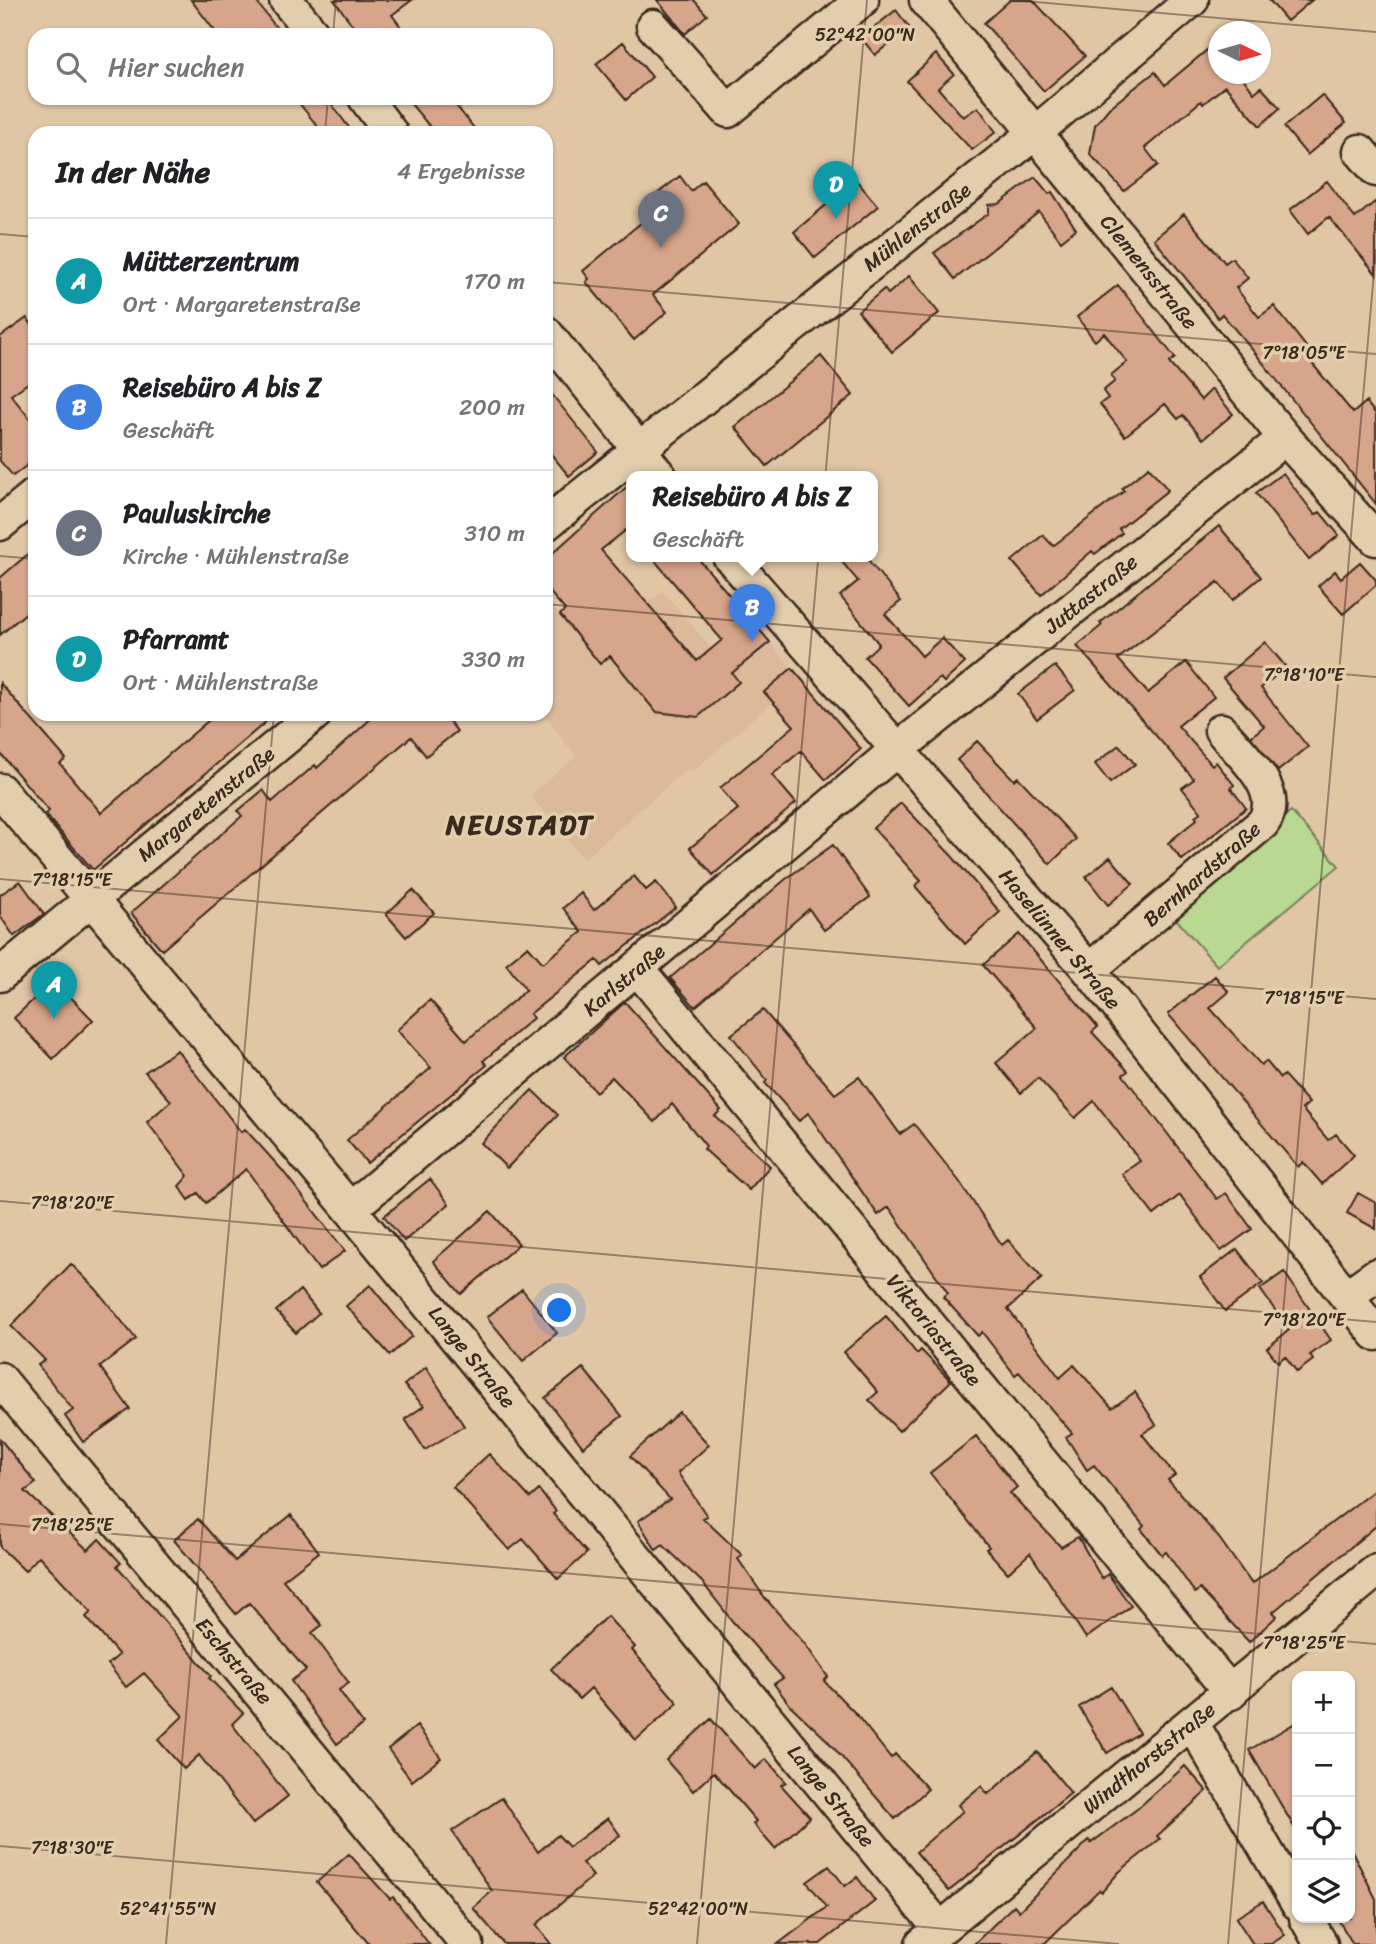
<!DOCTYPE html>
<html lang="de">
<meta charset="utf-8">
<style>
body{margin:0;font-family:Sriracha,sans-serif;background:#f6f6f6;color:#202124}
.controls{position:absolute;right:21px;bottom:21px;display:grid;overflow:hidden;border-radius:14px;box-shadow:0 2px 5px #0004}
.controls button{width:63px;height:63px;display:grid;place-items:center;padding:0;border:0;border-bottom:2px solid #e0e0e0;background:#fff;color:#202124;font:35px sans-serif}
.compass{position:absolute;left:1208px;top:21px;width:63px;height:63px;border-radius:50%;background:#fff;box-shadow:0 2px 5px #0004;rotate:95deg}
.you{position:absolute;left:560px;top:1311px;width:24px;height:24px;margin:-18px;border:5px solid #fff;border-radius:50%;background:#1a73e8;box-shadow:0 0 0 10px #1a73e833}
.badge{display:grid;place-items:center;width:46px;height:46px;border-radius:50%;background:#db2777;color:#fff;font-size:23px;font-weight:700}
.pin{position:absolute;translate:-50% -58px;filter:drop-shadow(0 2px 4px #0008)}
.pin::after{content:'';position:absolute;top:37px;width:24px;height:21px;background:inherit;clip-path:polygon(0 0,100% 0,50% 100%)}
.popup{position:absolute;left:626px;top:471px;width:252px;height:91px;box-sizing:border-box;display:grid;place-content:center;border-radius:14px;background:#fff;filter:drop-shadow(0 2px 5px #0005);font-size:23px;white-space:nowrap;color:#757577}
.popup b{font-size:26px;color:#202124}
.popup::after{content:'';position:absolute;left:50%;top:100%;margin-left:-14px;border:14px solid transparent;border-top-color:#fff}
.list{margin:0;padding:0;list-style:none}
h2{display:flex;justify-content:space-between;align-items:center;height:91px;margin:0;padding:0 28px;font-size:30px}
h2 small{font-size:23px;font-weight:400;color:#757577}
.list li{display:grid;grid-template-columns:46px 1fr auto;gap:21px;align-items:center;box-sizing:border-box;height:126px;padding:0 28px;border-top:2px solid #e0e0e0}
.list b{display:block;font-size:26px;white-space:nowrap}
.list p{margin:0;font-size:23px;white-space:nowrap;color:#757577}
.list em{font-size:23px;font-style:normal;color:#757577}
.icon{flex:none;width:38px;height:38px;fill:none;stroke:currentColor;stroke-width:2;stroke-linecap:round;stroke-linejoin:round}
.map{position:relative;flex:none;width:1376px;height:1944px;overflow:hidden}
.search{position:absolute;background:#fff;box-shadow:0 2px 5px #0004;left:28px;top:28px;width:525px;height:77px;display:flex;align-items:center;gap:18px;box-sizing:border-box;padding:0 24px;border-radius:21px;color:#757577;font-size:26px}
.panel{position:absolute;background:#fff;box-shadow:0 2px 5px #0004;left:28px;top:126px;width:525px;height:595px;border-radius:21px}
.map>svg:first-child{display:block}
.built{fill:#dbb99b}
.green{fill:#b9d892;stroke:#7a8158;stroke-width:2}
.building{fill:#d7a58b;stroke:#3b2a1e;stroke-width:2}
.lines{fill:none;stroke-linecap:round;stroke-linejoin:round}
.minor-casing{stroke:#3b2a1e;stroke-width:37}
.minor{stroke:#e2cdac;stroke-width:32}
.ticks{fill:none;stroke:#3b2a1e;stroke-width:2;stroke-opacity:0.45}
.labels{text-anchor:middle;dominant-baseline:central;stroke-width:7;stroke-linejoin:round;paint-order:stroke}
.street-label{font-size:21px;fill:#3b2a1e;stroke:#e2cdac}
.district-label{font-size:28px;font-weight:bold;letter-spacing:2px;fill:#3b2a1e;stroke:#e2cdac}
.ticks-label{font-size:18px;text-anchor:middle;fill:#3b2a1e;stroke:#e2cdac;stroke-width:7;stroke-linejoin:round;paint-order:stroke}
</style>
<div class="map">
<svg width="1376" height="1944" viewBox="0 0 1376 1944">
<rect width="100%" height="100%" fill="#e1c6a6"/>
<filter id="ink" filterUnits="userSpaceOnUse"><feTurbulence type="fractalNoise" baseFrequency=".0143" numOctaves="2"/><feDisplacementMap in="SourceGraphic" scale="14" xChannelSelector="R" yChannelSelector="G"/><feConvolveMatrix kernelMatrix="1 2 1 2 8 2 1 2 1" color-interpolation-filters="sRGB"/></filter>
<g filter="url(#ink)">
<path class="built" d="M616 567 647 603 663 591 733 674 770 642 792 668 765 691 773 701 692 772 687 769 584 859 530 795 576 756 543 714H546V599L560 615Z"/>
<path class="green" d="M1291 811 1339 866 1217 966 1169 911Z"/>
<path class="building" d="M191 0H255L282 35H218Z
M334 0H412L392 15 407 35H360Z
M657 0H694L707 15 685 34Z
M1010 0H1033L1085 56 1044 91 984 23Z
M1269 0H1312L1287 21Z
M896 10 909 27 875 55 861 38Z
M1219 40V74H1240L1254 93 1261 87 1280 108 1260 126 1225 86 1203 104 1201 101 1145 148 1158 165 1124 191 1090 154 1095 125 1109 108 1155 72 1165 85Z
M623 42 652 77 626 100 596 64Z
M936 54 954 74 938 88 963 117 978 107 996 132 972 150 907 81Z
M1322 95 1346 123 1307 155 1284 127Z
M295 98H327L353 133H323Z
M406 98H450L478 133H435Z
M680 176 691 191 703 181 739 224 653 295 667 312 634 340 586 282 589 279 583 271 660 207 652 198Z
M1035 177 1049 194 1052 192 1076 229 1061 241 1039 212 955 279 934 253 989 213V205L999 204Z
M856 180 878 206 815 258 794 232Z
M1327 181 1355 218 1376 201V274L1329 217 1308 234 1290 210Z
M1184 214 1225 263 1232 258 1248 278 1236 288 1259 317 1274 306 1314 357 1310 361 1353 413 1366 402 1376 414V504L1255 353 1222 314 1218 318 1154 239Z
M909 276 939 313 892 352 858 311 884 289 888 294Z
M1118 285 1175 358 1169 363 1201 400 1212 389 1233 414 1203 439 1183 415 1178 419 1165 404 1125 436 1100 404 1108 398 1103 391 1115 381 1111 375 1127 362 1104 333 1095 341 1077 317Z
M27 318 35 329V378L11 395 35 425V459L13 476 0 461V337Z
M821 356 853 395 767 466 735 427Z
M546 387 598 452 569 476 546 448Z
M1149 467 1168 490 1119 529 1122 533 1095 554 1092 551 1041 595 1012 561 1043 535 1053 546 1124 491 1122 488Z
M1283 473 1315 515 1320 512 1339 535 1309 560 1256 493Z
M631 483V526L601 550 697 661 722 640 651 556H696L770 642 732 673 739 682 698 717 656 712 610 656 600 664 560 615 565 610 546 588V559Z
M1219 526 1261 577 1233 600 1218 582 1118 659 1148 693 1186 662 1214 697 1178 726 1212 765 1216 762 1234 785 1231 788 1246 808 1182 860 1168 843 1197 819 1195 816 1201 812 1182 788 1194 779 1077 646 1102 625 1100 623Z
M35 548V605L0 635V578Z
M837 556H865L901 601 885 614 922 656 942 638 965 663 944 682 940 678 909 706 865 657 879 644 840 596 858 581Z
M1360 562 1376 580V585L1343 614 1318 586 1335 571 1341 578Z
M1265 642 1286 667 1261 688 1308 747 1278 771 1251 737 1264 726 1223 678Z
M1055 666 1075 690 1037 719 1018 694Z
M792 668 861 749 826 780 801 751 772 775 796 803 713 875 690 848 738 809 720 788 794 726 764 692Z
M0 683 66 759 60 764 101 813 216 714H275L93 870 45 814 49 811 0 753Z
M376 714H443L457 731 426 756 411 737 162 950 131 913 242 816 238 811 263 790 272 802 315 765 317 768Z
M977 741 1014 780 1018 777 1076 839 1050 864 957 760Z
M1119 745 1135 764 1110 783 1095 764Z
M901 803 951 855 1000 912 965 944 915 886 921 881 873 828Z
M833 845 870 897 824 930 809 909 695 1007 670 978 787 878Z
M1110 857 1133 884 1108 905 1086 877Z
M634 876 646 890 656 882 676 907 602 966 597 960 530 1014 533 1018 483 1061 487 1065 367 1163 347 1140 431 1068 397 1030 430 1000 466 1041 526 990 506 964 528 946 543 963 582 932 563 908 581 893 594 910Z
M20 881 44 914 14 936 0 916V895Z
M413 890 434 913 406 937 386 914Z
M1019 934 1098 1027 1092 1032 1128 1071 1123 1075 1217 1199 1226 1193 1252 1229 1221 1251 1180 1195 1154 1215 1122 1174 1140 1161 1094 1101 1075 1118 1038 1078 1021 1093 996 1063 1037 1028 983 965Z
M1215 976 1229 992 1210 1008 1261 1065 1266 1061 1280 1078 1284 1075 1309 1103 1302 1109 1328 1140 1336 1134 1354 1155 1322 1184 1303 1162 1298 1167 1168 1014Z
M54 980 93 1020 53 1059 14 1018Z
M625 1002 721 1110 715 1116 770 1166 749 1190 704 1149 706 1146 672 1104 655 1122 612 1077 596 1092 564 1057Z
M763 1010 835 1094 859 1077 900 1134 914 1124 959 1181 1002 1245 1008 1240 1042 1278 1008 1309 1060 1378 1074 1365 1112 1408 1135 1392 1156 1425 1142 1434 1175 1475 1168 1480 1219 1538 1252 1584 1376 1489V1526L1273 1612 1277 1616 1249 1642 1200 1589 1195 1593 1166 1552 1162 1555 1141 1529 1144 1526 1094 1465 1087 1470 1066 1437 1072 1433 1019 1372 1015 1375 982 1332 978 1336 943 1297 948 1293 889 1207 878 1215 808 1113 799 1121 765 1083 767 1080 731 1035Z
M177 1050 241 1132 245 1129 282 1170 345 1251 319 1270 246 1169 206 1203 198 1193 189 1200 179 1186 188 1176 147 1122 171 1101 145 1072Z
M532 1090 558 1115 507 1168 481 1143Z
M430 1179 449 1204 404 1241 384 1216Z
M1358 1193 1376 1203V1229L1347 1213Z
M490 1211 519 1244 461 1294 433 1261Z
M1237 1249 1263 1283 1225 1311 1200 1277Z
M71 1264 96 1289 136 1339 100 1367 130 1409 83 1442 65 1416 73 1410 38 1365 45 1360 11 1326Z
M1284 1272 1331 1340 1310 1355 1313 1360 1297 1372 1285 1356 1278 1362 1267 1348 1289 1330 1260 1289Z
M370 1285 412 1336 390 1355 346 1306Z
M522 1289 557 1333 523 1361 487 1317Z
M300 1290 319 1313 296 1333 276 1311Z
M886 1316 917 1354 921 1350 951 1381 899 1431 869 1400 878 1392 844 1352Z
M426 1367 464 1426 425 1450 405 1419 424 1406 404 1385Z
M583 1368 622 1416 583 1447 545 1398Z
M679 1412 709 1445 678 1473 707 1516 703 1518 742 1555 738 1559 765 1598 805 1644 828 1677 824 1681 855 1713 891 1758 895 1754 928 1789 895 1819 827 1740 790 1705 774 1684 783 1678 733 1622 702 1582 663 1545 656 1550 638 1521 670 1499 630 1456Z
M976 1436 1017 1487 1010 1493 1061 1547 1078 1537 1102 1579 1108 1574 1131 1606 1086 1638 1030 1553 1008 1573 986 1549 989 1547 930 1473Z
M0 1439 36 1483 25 1491 88 1550 99 1539 121 1563 117 1566 211 1676 209 1678 243 1713 232 1724 288 1796 253 1824 199 1755 184 1769 158 1740 183 1716 144 1673 126 1687 108 1664 119 1655 86 1617 91 1612 39 1556 25 1571 0 1547Z
M489 1454 530 1498 539 1490 556 1511 553 1514 587 1553 558 1579 523 1539 509 1550 453 1487Z
M291 1515 319 1552 283 1580 322 1625 312 1633 349 1683 339 1690 363 1724 337 1744 291 1681 306 1670 249 1603 236 1614 174 1540 198 1519 235 1561Z
M607 1616 635 1647 632 1650 678 1703 636 1740 591 1688 579 1699 551 1669Z
M1111 1687 1139 1733 1107 1753 1079 1707Z
M711 1719 755 1769 766 1759 786 1782 781 1785 810 1817 775 1849 753 1824 756 1821 714 1772 693 1791 666 1760Z
M1297 1722V1832L1249 1750Z
M417 1726 441 1758 412 1781 388 1749Z
M1037 1752 1071 1793 949 1891 916 1852 963 1811 958 1805 981 1786 988 1794Z
M1185 1766 1207 1791 1157 1836 1160 1839 1119 1872 1102 1892 1099 1890 1044 1944H974L1014 1905 1019 1911 1089 1840 1091 1843 1137 1809Z
M502 1798 538 1852 558 1835 569 1847 608 1818 620 1835 582 1863 593 1876 536 1925 551 1944H504L473 1908 492 1891 452 1831Z
M1350 1847 1376 1899V1944H1353L1337 1918H1350Z
M349 1854 390 1899 393 1897 429 1944H369L317 1882Z
M829 1866 845 1886 857 1877 875 1901 820 1944H778L827 1907 807 1882Z
M1263 1901 1285 1935 1271 1944H1253L1236 1918Z"/>
<g class="lines">
<defs>
<path id="minor" d="M286 0 314 35
M926 0 1285 438 1376 539
M653 26 728 111 862 0
M365 98 391 133
M1360 151 1376 170
M546 333 660 476
M0 524 35 495
M546 524 1035 133 1192 0
M729 556 1089 970 1376 1334
M0 790 350 1209 940 1929
M637 968 1231 1693
M1089 970 1263 823C1286 791 1240 754 1221 730
M0 975 315 714
M350 1209 887 758 1285 438
M1348 1295 1376 1275
M0 1379 467 1944
M1192 1723 1297 1903
M1306 1918 1321 1944
M922 1944 1376 1571"/>
</defs>
<use href="#minor" class="minor-casing"/>
<use href="#minor" class="minor"/>
</g>
</g>
<path class="ticks" d="M1013 0 1376 32M333 35 336 0M325 133 328 98M0 234 35 237M546 282 1376 354M0 556 35 559M546 604 1376 677M0 879 1376 999M0 1201 1376 1322M0 1524 1376 1644M0 1846 1119 1944M166 1944 274 714M697 1944 867 0M1228 1944 1376 249"/>
<g class="labels">
<g class="street-label">
<text transform="translate(917 227) rotate(-38)">Mühlenstraße</text>
<text transform="translate(1149 272) rotate(51)">Clemensstraße</text>
<text transform="translate(1091 594) rotate(-39)">Juttastraße</text>
<text transform="translate(206 804) rotate(-39)">Margaretenstraße</text>
<text transform="translate(1202 874) rotate(-41)">Bernhardstraße</text>
<text transform="translate(1060 939) rotate(50)">Haselünner Straße</text>
<text transform="translate(624 980) rotate(-40)">Karlstraße</text>
<text transform="translate(934 1330) rotate(51)">Viktoriastraße</text>
<text transform="translate(472 1357) rotate(51)">Lange Straße</text>
<text transform="translate(234 1661) rotate(50)">Eschstraße</text>
<text transform="translate(1149 1758) rotate(-39)">Windthorststraße</text>
<text transform="translate(831 1796) rotate(51)">Lange Straße</text>
</g>
<g class="district-label">
<text x="520" y="824">NEUSTADT</text>
</g>
</g>
<g class="ticks-label">
<text x="865" y="41">52°42'00"N</text>
<text x="1304" y="359">7°18'05"E</text>
<text x="1304" y="681">7°18'10"E</text>
<text x="72" y="886">7°18'15"E</text>
<text x="1304" y="1004">7°18'15"E</text>
<text x="72" y="1209">7°18'20"E</text>
<text x="1304" y="1326">7°18'20"E</text>
<text x="72" y="1531">7°18'25"E</text>
<text x="1304" y="1649">7°18'25"E</text>
<text x="72" y="1854">7°18'30"E</text>
<text x="168" y="1915">52°41'55"N</text>
<text x="698" y="1915">52°42'00"N</text>
</g>
</svg>
<div class="controls">
<button>+</button>
<button>−</button>
<button><svg class="icon" aria-label="locate" viewBox="0 0 24 24"><circle cx="12" cy="12" r="6"/><path d="M12 2v4M12 18v4M2 12h4M18 12h4"/></svg></button>
<button><svg class="icon" aria-label="layers" viewBox="0 0 24 24"><path d="M12 4l9 5-9 5-9-5zM3 14l9 5 9-5"/></svg></button>
</div>
<svg class="compass" viewBox="-18 -18 36 36"><path d="M0-13l5 13h-10z" fill="#e53935"/><path d="M0 13l5-13h-10z" fill="#757577"/></svg>
<div class="you"></div>
<div class="pin badge" style="left:54px;top:1019px;background:#0f9aa8">A</div>
<div class="pin badge" style="left:752px;top:642px;background:#3f7fe0">B</div>
<div class="popup"><b>Reisebüro A bis Z</b>Geschäft</div>
<div class="pin badge" style="left:661px;top:248px;background:#6b7280">C</div>
<div class="pin badge" style="left:836px;top:219px;background:#0f9aa8">D</div>
<div class="search"><svg class="icon" aria-label="search" viewBox="0 0 24 24"><circle cx="10" cy="10" r="6"/><path d="M15 15l6 6"/></svg>Hier suchen</div>
<section class="panel">
<h2>In der Nähe<small>4 Ergebnisse</small></h2>
<ul class="list">
<li><span class="badge" style="background:#0f9aa8">A</span><div><b>Mütterzentrum</b><p>Ort · Margaretenstraße</p></div><em>170 m</em></li>
<li><span class="badge" style="background:#3f7fe0">B</span><div><b>Reisebüro A bis Z</b><p>Geschäft</p></div><em>200 m</em></li>
<li><span class="badge" style="background:#6b7280">C</span><div><b>Pauluskirche</b><p>Kirche · Mühlenstraße</p></div><em>310 m</em></li>
<li><span class="badge" style="background:#0f9aa8">D</span><div><b>Pfarramt</b><p>Ort · Mühlenstraße</p></div><em>330 m</em></li>
</ul>
</section>
</div>
